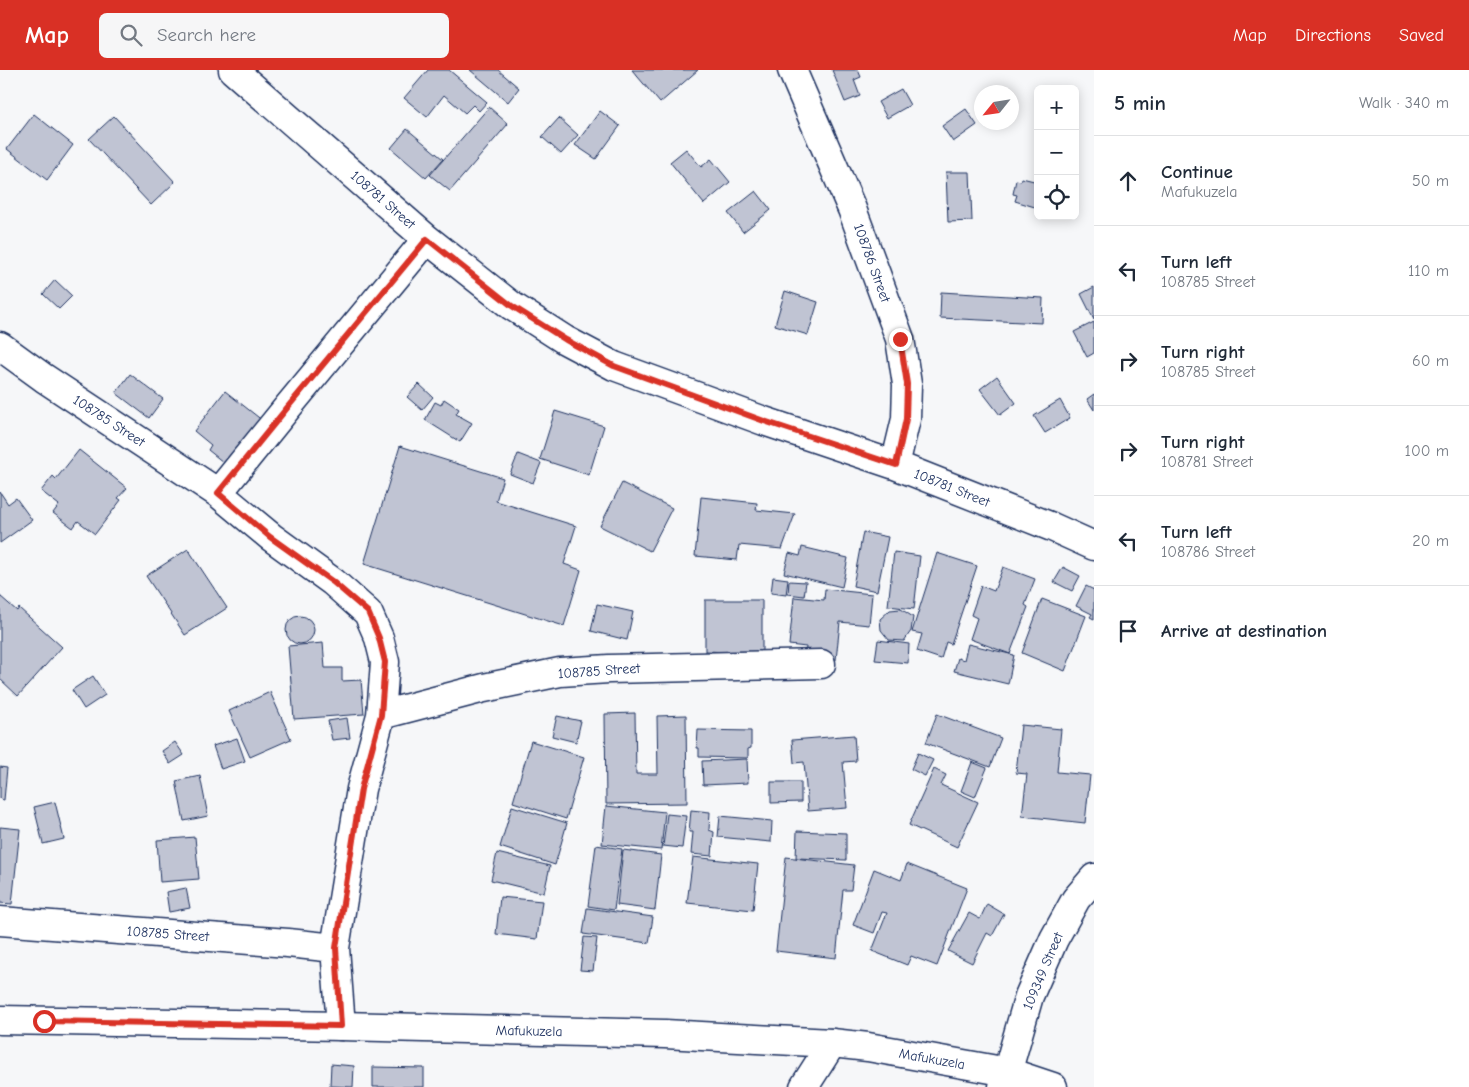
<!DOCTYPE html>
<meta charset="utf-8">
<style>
body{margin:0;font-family:"Comic Neue",sans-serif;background:#f6f6f7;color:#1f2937}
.controls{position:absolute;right:15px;top:15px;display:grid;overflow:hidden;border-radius:8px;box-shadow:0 2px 12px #0003}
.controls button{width:45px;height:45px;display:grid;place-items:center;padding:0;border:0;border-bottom:1px solid #e0e1e3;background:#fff;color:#1f2937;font:25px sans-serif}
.compass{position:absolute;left:974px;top:15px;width:45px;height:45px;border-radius:50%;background:#fff;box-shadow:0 2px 12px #0003;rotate:240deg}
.stop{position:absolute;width:15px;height:15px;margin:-11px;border:4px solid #d93025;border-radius:50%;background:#fff}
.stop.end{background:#d93025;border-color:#fff;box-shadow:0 1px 5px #0008}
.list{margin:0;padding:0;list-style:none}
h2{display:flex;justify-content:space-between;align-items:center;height:65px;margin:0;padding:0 20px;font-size:21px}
h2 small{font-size:16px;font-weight:400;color:#747a83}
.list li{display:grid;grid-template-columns:32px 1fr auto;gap:15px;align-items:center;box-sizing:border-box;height:90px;padding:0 20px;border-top:1px solid #e0e1e3}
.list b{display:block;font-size:19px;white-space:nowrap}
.list p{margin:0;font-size:16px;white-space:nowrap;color:#747a83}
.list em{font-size:16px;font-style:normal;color:#747a83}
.icon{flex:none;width:28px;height:28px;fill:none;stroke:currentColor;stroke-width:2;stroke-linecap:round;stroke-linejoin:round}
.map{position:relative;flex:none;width:1094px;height:1017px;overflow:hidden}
header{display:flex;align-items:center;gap:30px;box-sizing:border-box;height:70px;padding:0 25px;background:#d93025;color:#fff}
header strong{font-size:24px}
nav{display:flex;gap:28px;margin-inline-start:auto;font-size:18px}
.search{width:350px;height:45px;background:#f6f6f7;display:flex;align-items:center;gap:12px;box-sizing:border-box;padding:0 18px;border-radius:8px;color:#747a83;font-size:19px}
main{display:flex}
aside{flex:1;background:#fff}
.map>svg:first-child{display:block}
.building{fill:#c0c4d3;stroke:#1b2f5e}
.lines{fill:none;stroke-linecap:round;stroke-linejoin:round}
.minor-casing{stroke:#1b2f5e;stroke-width:31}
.major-casing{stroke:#1b2f5e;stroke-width:31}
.minor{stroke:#fff;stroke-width:28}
.major{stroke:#fff;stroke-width:28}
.route{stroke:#d93025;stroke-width:6}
.labels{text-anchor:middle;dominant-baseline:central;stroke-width:4.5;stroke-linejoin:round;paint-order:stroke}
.street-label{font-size:14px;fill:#1b2f5e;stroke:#fff}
</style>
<header>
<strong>Map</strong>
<div class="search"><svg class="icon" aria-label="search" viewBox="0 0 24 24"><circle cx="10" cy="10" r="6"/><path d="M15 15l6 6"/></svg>Search here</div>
<nav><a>Map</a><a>Directions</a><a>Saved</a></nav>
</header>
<main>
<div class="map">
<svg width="1094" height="1017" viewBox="0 0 1094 1017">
<rect width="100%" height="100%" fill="#f6f7f9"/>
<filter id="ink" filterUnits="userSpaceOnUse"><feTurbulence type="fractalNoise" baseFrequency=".02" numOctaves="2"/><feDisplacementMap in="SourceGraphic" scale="10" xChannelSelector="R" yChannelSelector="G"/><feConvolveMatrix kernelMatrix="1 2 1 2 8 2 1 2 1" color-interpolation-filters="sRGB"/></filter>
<g filter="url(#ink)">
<path class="building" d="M428 0H449L487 32 479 41 473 35 465 43 444 25 427 47 404 28Z
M470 0H498L519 18 508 32Z
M632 0H698L660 33Z
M832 0H858L861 7 854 10 860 26 845 32Z
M901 19 910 35 887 48 878 32Z
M489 37 508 54 450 121 430 105Z
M966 39 977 55 953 72 942 56Z
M600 41 620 56 596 89 575 75Z
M34 44 73 75 47 110 7 79Z
M114 46 175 112 151 135 89 69Z
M559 48 578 65 561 84 542 67Z
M407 59 443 89 426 108 391 78Z
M686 79 701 97 711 89 730 112 704 134 670 92Z
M946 102H970L972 151 948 152Z
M1022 108 1038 112V138L1015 131 1017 125 1013 124 1016 110 1021 111Z
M756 121 771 140 743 162 728 143Z
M55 210 72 226 59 239 43 224Z
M1094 217V250L1081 224Z
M785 221 818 232 808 265 775 255Z
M941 222 1043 228 1042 253 940 248Z
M1094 252V283L1087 287 1074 262Z
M130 304 163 329 149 348 116 323Z
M997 306 1016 333 1000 345 980 319Z
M419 314 433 327 422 340 407 327Z
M225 321 263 351 228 396 208 380 211 375 194 361Z
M1094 324V340L1087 329Z
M444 329 459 339 456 344 472 353 460 372 425 350 435 332 441 335Z
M1060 330 1070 348 1045 363 1034 346Z
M555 341 604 356 589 405 540 389Z
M400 376 503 408 496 431 576 456 564 494 581 500 564 556 364 494Z
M79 380 127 418 118 428 121 430 95 464 78 451 73 458 53 443 59 435 41 421 53 406 56 409Z
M518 384 541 393 533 413 510 404Z
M622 413 672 438 650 481 600 456Z
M0 422 8 434 16 428 32 450 0 473Z
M701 427 757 433 756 440 795 444 782 479 739 475 737 490 695 486Z
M863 462 888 467 877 521 853 516Z
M802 477 848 488 842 517 784 503 789 483 800 486Z
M188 479 227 538 185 565 146 506Z
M894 482 920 486 914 539 888 536Z
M937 483 977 496 951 574 946 572 941 589 917 581 922 564 912 562Z
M1003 497 1035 509 1025 535 1028 537 1010 584 970 569 977 548 971 545 981 516 994 521Z
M1063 497 1080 506 1072 521 1054 512Z
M773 507 788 509 786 525 771 523Z
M789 511 806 512 804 526 788 524Z
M1086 516 1094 520V549L1090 547 1092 544 1076 536Z
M825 519 872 524 869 555 840 552 836 590 805 586 806 577 789 575 794 527 824 530Z
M0 526 17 541 19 538 62 577 18 626 0 609Z
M1042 529 1086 546 1065 601 1022 583Z
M705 530H762V593H731V582L705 581Z
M597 534 633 542 627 570 591 561Z
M901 539 913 547 911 561 904 571 889 570 881 560 880 549 890 540Z
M286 560a14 14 0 1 1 28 0a14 14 0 1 1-28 0Z
M878 570 909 574 908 593 875 590Z
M323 573 325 598H342V611L361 610 364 644 294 649 288 576Z
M968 574 1014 585 1008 614 954 601 958 588 964 590Z
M93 606 105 625 84 639 72 620Z
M270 622 291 669 250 687 229 641Z
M635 643 636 704H658L657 646 686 645 687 733 606 734 605 644Z
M937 644 1001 668 990 697 926 673Z
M557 646 581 651 576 672 552 666Z
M347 648 350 668 332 670 328 651Z
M1021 655 1061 659 1057 702 1090 705 1085 753 1022 746 1027 704 1016 703Z
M698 660 751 661V678L748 679V688L699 687V678H697Z
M854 665 856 691 843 692 847 738 808 741 804 692 794 693 792 670Z
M237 668 245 691 221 699 213 676Z
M531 671 584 687 566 749 513 732Z
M175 672 184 685 170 694 162 681Z
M918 683 933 690 925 706 911 699Z
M747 689 748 713 703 715 702 691Z
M972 692 987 698 975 727 961 721Z
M0 697 7 698 4 730 0 729Z
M934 699 946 705 941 715 978 732 957 777 909 755Z
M200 706 208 746 184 751 176 711Z
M771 712H801V732L771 733Z
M55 732 64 769 43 774 34 737Z
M512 736 567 753 555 795 500 777Z
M606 736 665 742 661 780 602 774Z
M691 740 710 742 709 760 714 762 712 786 691 784 693 762H689Z
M667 744 686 746 682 778 663 776Z
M720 746 772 751 771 772 718 767Z
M0 757 20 759 12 834 0 833Z
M797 761 846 763V790L796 788Z
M195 767 199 809 160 812 157 770Z
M596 775 622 779 614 840 588 836Z
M623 780 661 785 655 840 617 835Z
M497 783 550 796 544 823 491 810Z
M693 787 758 794 753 840 687 833Z
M786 787 854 795 851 820H843L836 888 776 881Z
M907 794 967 818 937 896 911 886 907 895 872 881 887 843 882 842 874 863 853 855 874 799 901 810Z
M186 818 190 838 169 842 166 822Z
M500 827 542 831 537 869 496 864Z
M987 834 1004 844 992 866 987 863 972 893 948 881 969 843 980 849Z
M587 838 653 847 649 873 583 864Z
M584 867 597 868 593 901 580 900Z
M331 994 354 996 353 1017 330 1016Z
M373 997 424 998V1017H373Z"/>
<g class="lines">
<defs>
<path id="minor" d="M233 0 427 169 512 236 565 270 614 296 764 351 895 395 1052 457 1094 476
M792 0 852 139 900 269 907 314 906 349 895 395
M0 276 44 308 218 423 287 338 427 169
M218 423 271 467 333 512 368 543 379 568 385 592 381 645 361 719 335 878 341 956
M381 645 484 618 560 602 609 599 821 594
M0 851 288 873 335 878
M804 1017 832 973
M1003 1017 1029 926 1054 869 1076 829 1094 808"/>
<path id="major" d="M0 950 341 956 665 964 832 973 868 977 1008 1002 1053 1017"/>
</defs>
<use href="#minor" class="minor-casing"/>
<use href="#major" class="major-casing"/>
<use href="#minor" class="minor"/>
<use href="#major" class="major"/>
</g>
</g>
<g class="lines" filter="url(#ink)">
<path class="route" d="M44 951 341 956 336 878 361 719 381 645 385 592 379 568 368 542 333 512 270 467 218 423 287 338 427 169 512 236 566 270 614 296 764 351 896 395 906 349 907 314 900 269"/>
</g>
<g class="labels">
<g class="street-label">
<text transform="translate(383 130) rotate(41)">108781 Street</text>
<text transform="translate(872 193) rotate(70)">108786 Street</text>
<text transform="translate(109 351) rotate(33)">108785 Street</text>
<text transform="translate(952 418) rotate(22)">108781 Street</text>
<text transform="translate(599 601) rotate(-4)">108785 Street</text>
<text transform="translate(168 864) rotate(4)">108785 Street</text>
<text transform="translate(1043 901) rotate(-67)">109349 Street</text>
<text transform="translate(529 961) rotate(1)">Mafukuzela</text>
<text transform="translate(932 989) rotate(10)">Mafukuzela</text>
</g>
</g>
</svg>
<div class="controls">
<button>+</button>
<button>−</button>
<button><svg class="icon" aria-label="locate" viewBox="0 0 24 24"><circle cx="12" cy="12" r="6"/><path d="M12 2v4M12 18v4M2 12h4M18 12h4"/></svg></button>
</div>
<svg class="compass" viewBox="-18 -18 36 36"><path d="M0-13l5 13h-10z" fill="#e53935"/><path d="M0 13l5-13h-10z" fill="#747a83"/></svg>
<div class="stop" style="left:44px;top:951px"></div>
<div class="stop end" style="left:900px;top:269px"></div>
</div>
<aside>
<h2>5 min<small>Walk · 340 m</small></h2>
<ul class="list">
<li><svg class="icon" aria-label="ahead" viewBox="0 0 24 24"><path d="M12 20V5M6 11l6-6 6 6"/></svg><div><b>Continue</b><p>Mafukuzela</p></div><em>50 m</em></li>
<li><svg class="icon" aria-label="left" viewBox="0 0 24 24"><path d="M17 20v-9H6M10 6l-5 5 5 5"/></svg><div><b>Turn left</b><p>108785 Street</p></div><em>110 m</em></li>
<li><svg class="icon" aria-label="right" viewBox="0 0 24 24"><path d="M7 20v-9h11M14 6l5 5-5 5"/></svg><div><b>Turn right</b><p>108785 Street</p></div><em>60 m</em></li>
<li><svg class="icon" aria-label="right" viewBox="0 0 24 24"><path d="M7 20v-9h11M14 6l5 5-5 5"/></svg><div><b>Turn right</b><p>108781 Street</p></div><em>100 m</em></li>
<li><svg class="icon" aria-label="left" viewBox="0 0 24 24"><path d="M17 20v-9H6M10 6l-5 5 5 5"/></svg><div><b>Turn left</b><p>108786 Street</p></div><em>20 m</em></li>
<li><svg class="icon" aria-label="arrive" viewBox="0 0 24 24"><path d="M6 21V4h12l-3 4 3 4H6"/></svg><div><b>Arrive at destination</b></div></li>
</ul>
</aside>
</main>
